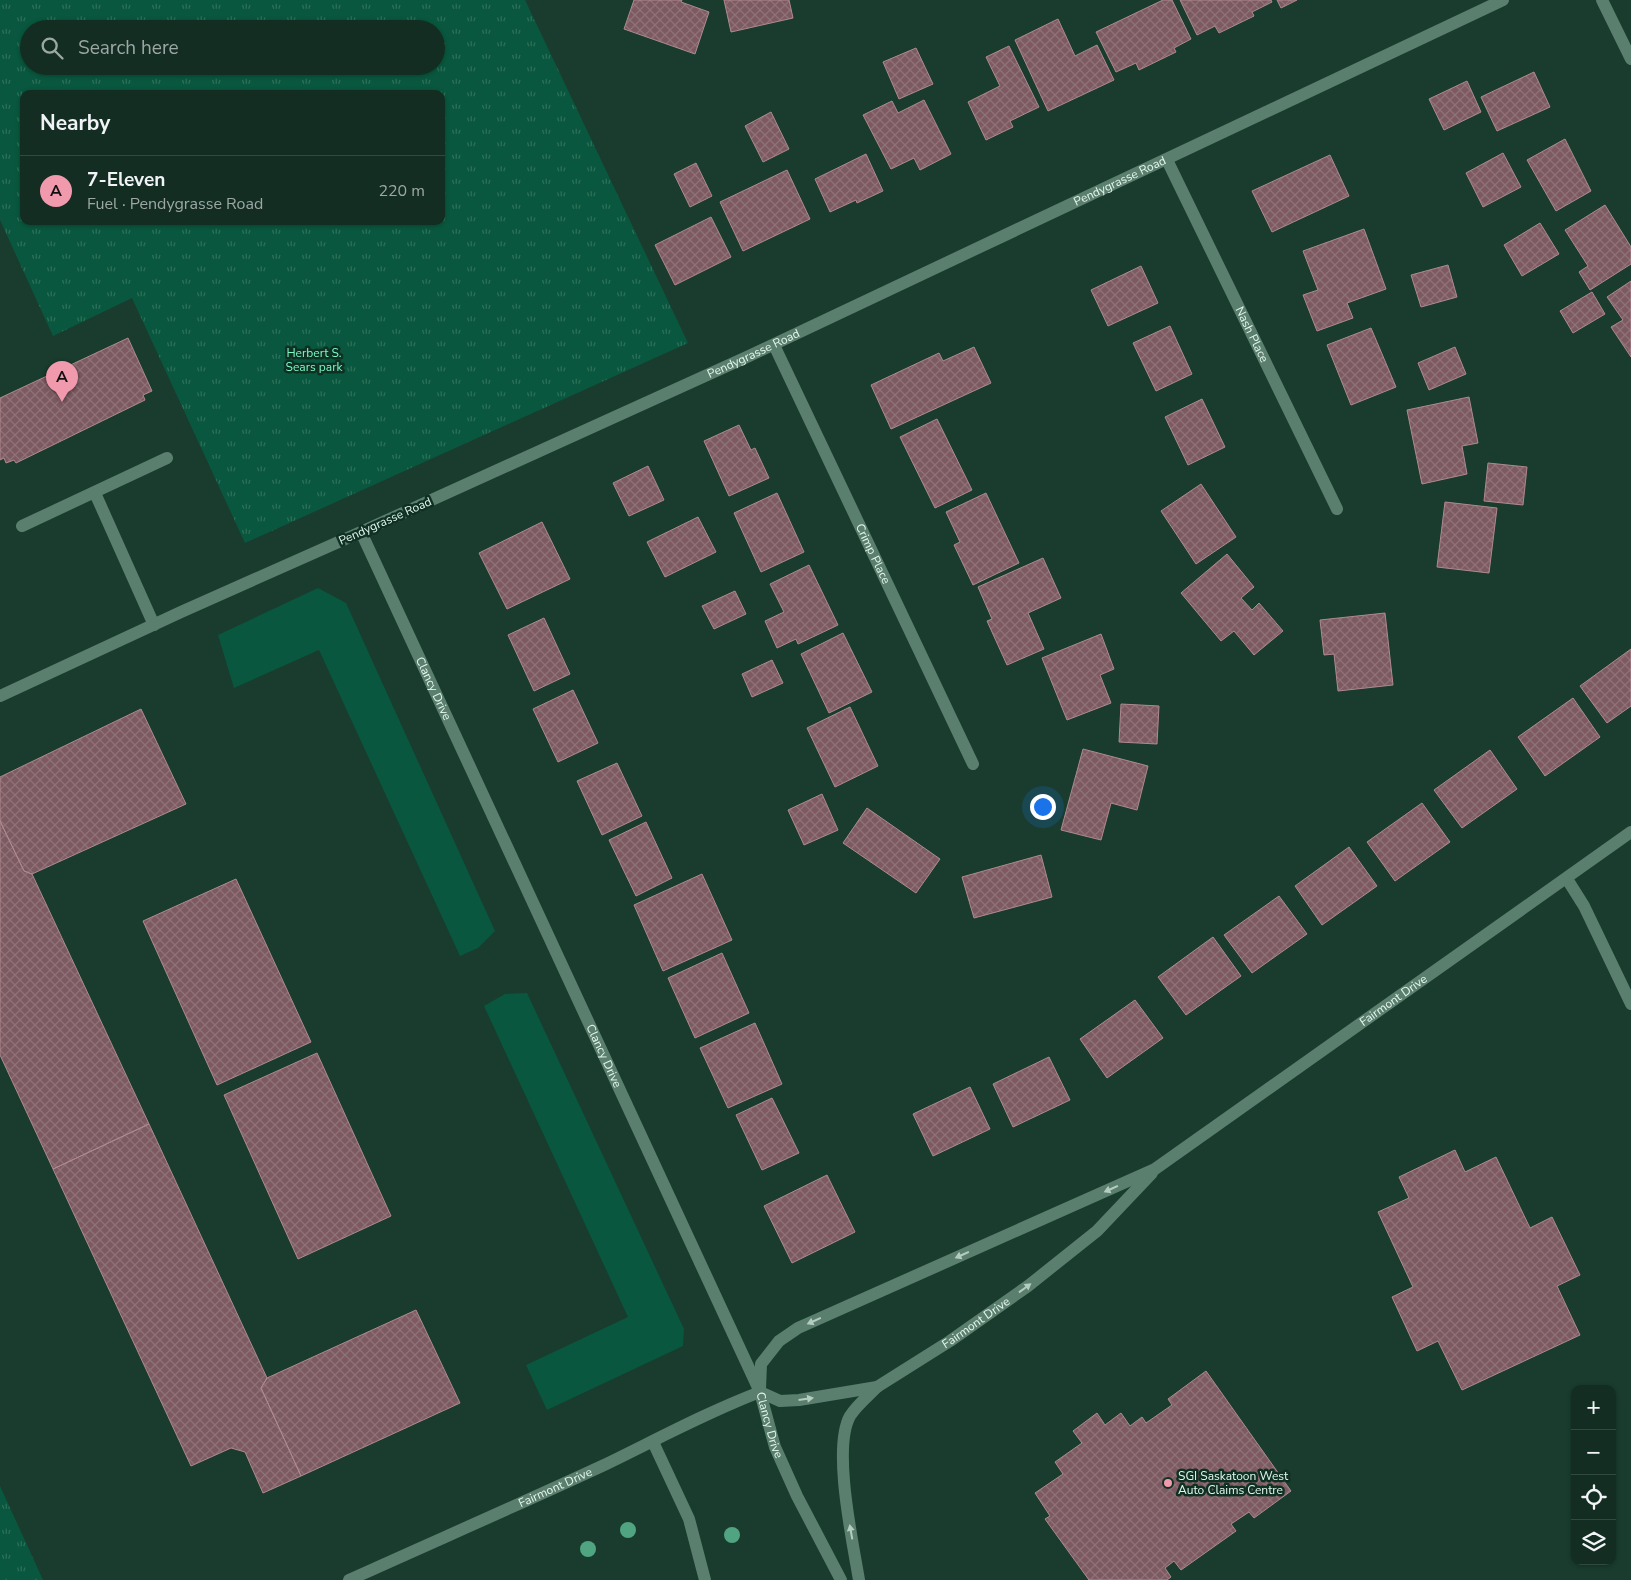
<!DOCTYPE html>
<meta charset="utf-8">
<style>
body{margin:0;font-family:"Nunito Sans",sans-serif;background:#1c352a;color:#f1f3f6}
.controls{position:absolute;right:15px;bottom:15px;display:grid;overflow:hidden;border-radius:10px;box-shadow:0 1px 4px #0004}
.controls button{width:45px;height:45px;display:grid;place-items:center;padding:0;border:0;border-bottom:1px solid #324940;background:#132d22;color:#f1f3f6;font:25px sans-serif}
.you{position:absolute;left:1042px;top:806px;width:18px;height:18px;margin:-12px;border:4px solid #fff;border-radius:50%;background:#1a73e8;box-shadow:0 0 0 8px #1a73e833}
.badge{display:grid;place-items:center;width:32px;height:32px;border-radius:50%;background:#f29aad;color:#111;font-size:16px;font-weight:700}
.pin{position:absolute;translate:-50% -41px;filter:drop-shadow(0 1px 2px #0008)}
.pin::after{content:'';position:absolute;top:26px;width:18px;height:15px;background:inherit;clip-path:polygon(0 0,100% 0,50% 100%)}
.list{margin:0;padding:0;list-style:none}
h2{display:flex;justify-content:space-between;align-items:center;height:65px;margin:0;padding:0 20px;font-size:21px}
h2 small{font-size:16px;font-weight:400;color:#9da8a5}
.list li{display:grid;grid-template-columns:32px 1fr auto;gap:15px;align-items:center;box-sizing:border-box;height:70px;padding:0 20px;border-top:1px solid #324940}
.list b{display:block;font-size:19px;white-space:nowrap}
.list p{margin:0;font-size:16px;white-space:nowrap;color:#9da8a5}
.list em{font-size:16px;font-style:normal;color:#9da8a5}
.icon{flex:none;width:28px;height:28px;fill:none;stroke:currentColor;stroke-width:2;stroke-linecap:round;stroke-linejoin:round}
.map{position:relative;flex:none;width:1631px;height:1580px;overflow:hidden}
.search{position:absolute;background:#132d22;box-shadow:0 1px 4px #0004;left:20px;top:20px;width:425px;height:55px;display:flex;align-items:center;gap:12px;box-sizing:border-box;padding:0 18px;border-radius:28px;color:#9da8a5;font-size:19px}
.panel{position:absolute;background:#132d22;box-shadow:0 1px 4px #0004;left:20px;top:90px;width:425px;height:135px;border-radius:10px}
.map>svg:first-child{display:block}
.green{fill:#09573e}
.park{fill:url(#park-tufts);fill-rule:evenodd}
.building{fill:url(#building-cross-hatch);stroke:#af8990}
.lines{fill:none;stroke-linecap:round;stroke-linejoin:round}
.lane{stroke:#5b7f6e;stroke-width:12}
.street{stroke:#5b7f6e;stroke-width:12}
.secondary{stroke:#5b7f6e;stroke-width:12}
.tree{fill:#51a482}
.oneway{fill:#b4cdc1}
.poi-dot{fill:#f29aad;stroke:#0e3124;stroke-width:2}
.labels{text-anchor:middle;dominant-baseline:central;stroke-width:5;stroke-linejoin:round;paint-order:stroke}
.street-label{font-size:12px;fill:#e4f7ee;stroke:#0e3124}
.park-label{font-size:12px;fill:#7efac7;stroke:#0e3124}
.poi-label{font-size:12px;fill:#e4f7ee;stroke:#0e3124;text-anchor:start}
</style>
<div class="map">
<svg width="1631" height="1580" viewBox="0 0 1631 1580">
<defs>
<pattern id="park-tufts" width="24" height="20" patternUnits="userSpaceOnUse" patternTransform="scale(1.25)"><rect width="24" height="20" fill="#09573e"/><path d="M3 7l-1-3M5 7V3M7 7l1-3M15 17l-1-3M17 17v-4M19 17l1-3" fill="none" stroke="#2d705a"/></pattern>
<pattern id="building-cross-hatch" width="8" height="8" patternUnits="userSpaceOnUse" patternTransform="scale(1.25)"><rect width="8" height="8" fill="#7d5a61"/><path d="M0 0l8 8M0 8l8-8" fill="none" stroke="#8f7278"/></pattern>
</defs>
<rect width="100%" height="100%" fill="#193c2e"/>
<path class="green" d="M318 588 346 603 495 931 478 948 460 956 319 650 234 688 218 635Z
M527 993 684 1329 683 1346 547 1410 526 1365 628 1317 484 1006 505 994Z"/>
<path class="park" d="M0 0H525L688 343 245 543 132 298 53 336 0 220ZM29 29H436V66H29ZM24 94H441V221H24Z
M0 1486 43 1580H0Z"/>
<path class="building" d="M634 0H682L681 2 709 12 695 54 624 29Z
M724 0H789L793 18 731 32Z
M1163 0H1172L1191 39 1174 48 1176 52 1139 70 1136 63 1116 72 1096 32Z
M1180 0H1271L1272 2 1252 12 1254 16 1219 33 1215 26 1197 35Z
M1277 0H1297L1281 8Z
M1058 19 1075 56 1097 45 1114 80 1048 111 1015 40Z
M1009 46 1039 107 1010 121 1013 127 986 140 968 102 1000 86 986 57Z
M916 48 933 84 899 99 883 62Z
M1534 72 1550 107 1497 131 1481 97Z
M1467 81 1481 112 1444 130 1429 99Z
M924 100 951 154 920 170 914 158 891 169 863 115 892 101 898 113Z
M771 112 789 149 763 162 745 126Z
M1565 139 1591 191 1556 211 1527 160Z
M1503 153 1521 187 1483 207 1466 173Z
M866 154 883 191 857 203 856 200 830 212 815 179Z
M1330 155 1349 196 1272 232 1252 191Z
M696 163 712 196 690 207 674 174Z
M787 170 810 219 743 251 720 202Z
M1605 205 1631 247V264L1590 290 1579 272 1588 266 1565 230Z
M711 217 731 257 675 285 655 245Z
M1540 223 1559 254 1522 276 1504 245Z
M1364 229 1386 289 1347 303 1353 318 1317 331 1303 295 1318 290 1303 251Z
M1448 265 1457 297 1421 307 1411 275Z
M1141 266 1158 303 1108 326 1091 290Z
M1631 281V357L1611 327 1623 320 1607 297Z
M1592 292 1605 314 1573 333 1560 311Z
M1170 326 1192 374 1156 391 1133 343Z
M1371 328 1396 387 1351 405 1327 345Z
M128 338 152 391 143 395 145 400 16 463 14 460 6 463 4 458 0 460V398Z
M974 347 991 383 891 429 871 385 939 353 943 361Z
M1455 347 1466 374 1429 390 1418 363Z
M1469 397 1478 443 1462 446 1467 474 1422 484 1407 410Z
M1202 399 1225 447 1188 465 1165 417Z
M937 419 972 490 935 508 900 437Z
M739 425 751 450 755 448 769 478 729 496 704 441Z
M1488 463 1527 467 1523 505 1484 501Z
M648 466 664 500 629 516 613 483Z
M1201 484 1236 537 1196 564 1161 511Z
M777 493 804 552 761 572 734 513Z
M986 493 1019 563 973 585 954 545 960 542 946 512Z
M1445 502 1497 508 1489 573 1437 567Z
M698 517 716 552 665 577 647 542Z
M542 522 570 579 507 609 479 553Z
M1227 554 1254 587 1241 598 1252 610 1259 603 1283 631 1254 655 1234 631 1221 641 1181 593Z
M1043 558 1061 598 1028 613 1044 649 1007 665 987 621 992 619 978 587Z
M809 565 838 625 798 644 796 639 777 648 765 621 784 612 770 584Z
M735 591 746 614 714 629 702 606Z
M1385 613 1393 685 1338 691 1334 654 1324 655 1320 620Z
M544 618 570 674 534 691 508 635Z
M843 633 872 692 829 713 801 654Z
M1101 634 1114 669 1100 675 1111 703 1067 720 1042 658Z
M1631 649V706L1607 723 1580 686Z
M772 660 783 683 752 697 742 674Z
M573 690 598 743 558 762 533 709Z
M1573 698 1600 737 1545 776 1518 737Z
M1121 704 1159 706 1157 744 1119 742Z
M850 707 878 766 835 787 807 728Z
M141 709 186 804 32 874 24 871 0 821V777Z
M1083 749 1148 766 1137 810 1111 803 1101 840 1061 830Z
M1490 750 1517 789 1462 828 1434 790Z
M617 763 642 816 602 835 577 781Z
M822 794 838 830 804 845 788 810Z
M1422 803 1450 842 1395 881 1367 842Z
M867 808 940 859 916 893 843 843Z
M0 821 24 871 32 874 149 1124 53 1169 0 1055Z
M646 822 672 878 636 896 609 840Z
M1349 847 1377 886 1322 925 1295 886Z
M1041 855 1052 897 974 918 962 877Z
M702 874 732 940 663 971 634 905Z
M236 879 311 1042 217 1085 143 921Z
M1279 896 1307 934 1252 973 1224 935Z
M1213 937 1241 976 1186 1015 1158 977Z
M722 953 749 1013 695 1038 668 978Z
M1135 1000 1163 1038 1107 1078 1080 1039Z
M755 1023 782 1084 728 1108 700 1048Z
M317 1053 391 1216 298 1259 224 1095Z
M1049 1057 1070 1100 1013 1127 993 1084Z
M970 1087 990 1129 933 1156 913 1114Z
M772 1098 799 1153 762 1170 736 1115Z
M149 1124 267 1378 261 1388 301 1476 263 1493 245 1452 231 1448 191 1466 53 1169Z
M1455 1150 1465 1172 1496 1157 1530 1228 1552 1217 1580 1275 1557 1286 1580 1335 1462 1390 1438 1341 1417 1351 1392 1297 1413 1287 1378 1212 1409 1198 1399 1177Z
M827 1175 855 1232 792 1263 764 1206Z
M416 1310 460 1403 301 1476 261 1388 267 1378Z
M1206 1371 1291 1491 1254 1518 1249 1512 1231 1524 1236 1531 1181 1570 1174 1561 1165 1568 1171 1577 1167 1580H1089L1045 1519 1050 1516 1035 1493 1063 1474 1055 1462 1082 1443 1073 1431 1097 1413 1105 1425 1121 1413 1130 1426 1142 1417 1146 1423 1172 1405 1168 1399Z"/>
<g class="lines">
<path class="lane" d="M95 493 154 625
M22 526 167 458
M1567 879 1584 906 1631 1004
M653 1442 689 1519 705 1580"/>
<g class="street">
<path d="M1602 0 1631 59"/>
<path id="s1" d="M1167 160 1337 509"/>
<path id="s2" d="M774 345 973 764"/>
<path id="s3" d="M361 532 749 356 1503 0"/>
<path id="s4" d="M349 1580C433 1542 518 1505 602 1466 654 1441 705 1413 760 1392"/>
</g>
<g class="secondary">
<path id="s5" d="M0 696 181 612 361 532 760 1392 775 1447 797 1496 841 1580"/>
<path id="s6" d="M760 1389 761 1364 779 1341 798 1328 1155 1169 1631 832"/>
<path id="s7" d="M760 1392 780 1401 799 1400 877 1387 950 1341 1028 1286 1097 1231 1152 1173"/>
<path d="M859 1580C853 1543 832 1448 850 1416 856 1406 868 1396 877 1387"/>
</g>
</g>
<g class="tree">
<circle cx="628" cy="1530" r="8"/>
<circle cx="732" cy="1535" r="8"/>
<circle cx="588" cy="1549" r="8"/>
</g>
<defs><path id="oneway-solid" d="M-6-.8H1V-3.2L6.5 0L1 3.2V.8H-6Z" transform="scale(1.25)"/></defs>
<g class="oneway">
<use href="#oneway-solid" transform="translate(1111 1189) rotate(156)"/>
<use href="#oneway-solid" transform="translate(962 1255) rotate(156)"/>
<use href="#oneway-solid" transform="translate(1025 1288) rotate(-36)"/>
<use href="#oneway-solid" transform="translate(814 1321) rotate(156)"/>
<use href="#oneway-solid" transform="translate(806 1399) rotate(-8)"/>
<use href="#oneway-solid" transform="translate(851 1532) rotate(-100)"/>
</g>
<circle class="poi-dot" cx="1168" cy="1483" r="5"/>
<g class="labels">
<g class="street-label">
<text stroke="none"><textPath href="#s3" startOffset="836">Pendygrasse Road</textPath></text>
<text stroke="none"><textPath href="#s1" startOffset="194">Nash Place</textPath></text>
<text stroke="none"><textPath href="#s3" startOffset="431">Pendygrasse Road</textPath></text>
<text transform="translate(385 521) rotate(-24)">Pendygrasse Road</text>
<text stroke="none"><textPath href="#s2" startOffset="231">Crimp Place</textPath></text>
<text stroke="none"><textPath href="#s5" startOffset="569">Clancy Drive</textPath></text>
<text stroke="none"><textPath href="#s6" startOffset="760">Fairmont Drive</textPath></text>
<text stroke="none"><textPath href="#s5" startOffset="974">Clancy Drive</textPath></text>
<text stroke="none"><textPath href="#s7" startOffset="238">Fairmont Drive</textPath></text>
<text stroke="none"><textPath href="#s5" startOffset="1379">Clancy Drive</textPath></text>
<text stroke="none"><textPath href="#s4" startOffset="226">Fairmont Drive</textPath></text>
</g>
<g class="park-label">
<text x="314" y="353">Herbert S.<tspan x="314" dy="14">Sears park</tspan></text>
</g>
<g class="poi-label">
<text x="1178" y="1476">SGI Saskatoon West<tspan x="1178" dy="14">Auto Claims Centre</tspan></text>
</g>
</g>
</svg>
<div class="controls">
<button>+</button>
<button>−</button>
<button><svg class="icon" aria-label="locate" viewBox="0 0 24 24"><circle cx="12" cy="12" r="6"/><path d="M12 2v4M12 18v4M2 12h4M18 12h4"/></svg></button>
<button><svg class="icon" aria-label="layers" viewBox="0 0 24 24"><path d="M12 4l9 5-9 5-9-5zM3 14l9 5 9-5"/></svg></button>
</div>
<div class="you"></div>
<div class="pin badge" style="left:62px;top:402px">A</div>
<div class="search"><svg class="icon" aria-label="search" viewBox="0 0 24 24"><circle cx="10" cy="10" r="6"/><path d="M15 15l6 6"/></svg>Search here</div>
<section class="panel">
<h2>Nearby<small></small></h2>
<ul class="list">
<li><span class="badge">A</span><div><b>7-Eleven</b><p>Fuel · Pendygrasse Road</p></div><em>220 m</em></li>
</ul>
</section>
</div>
